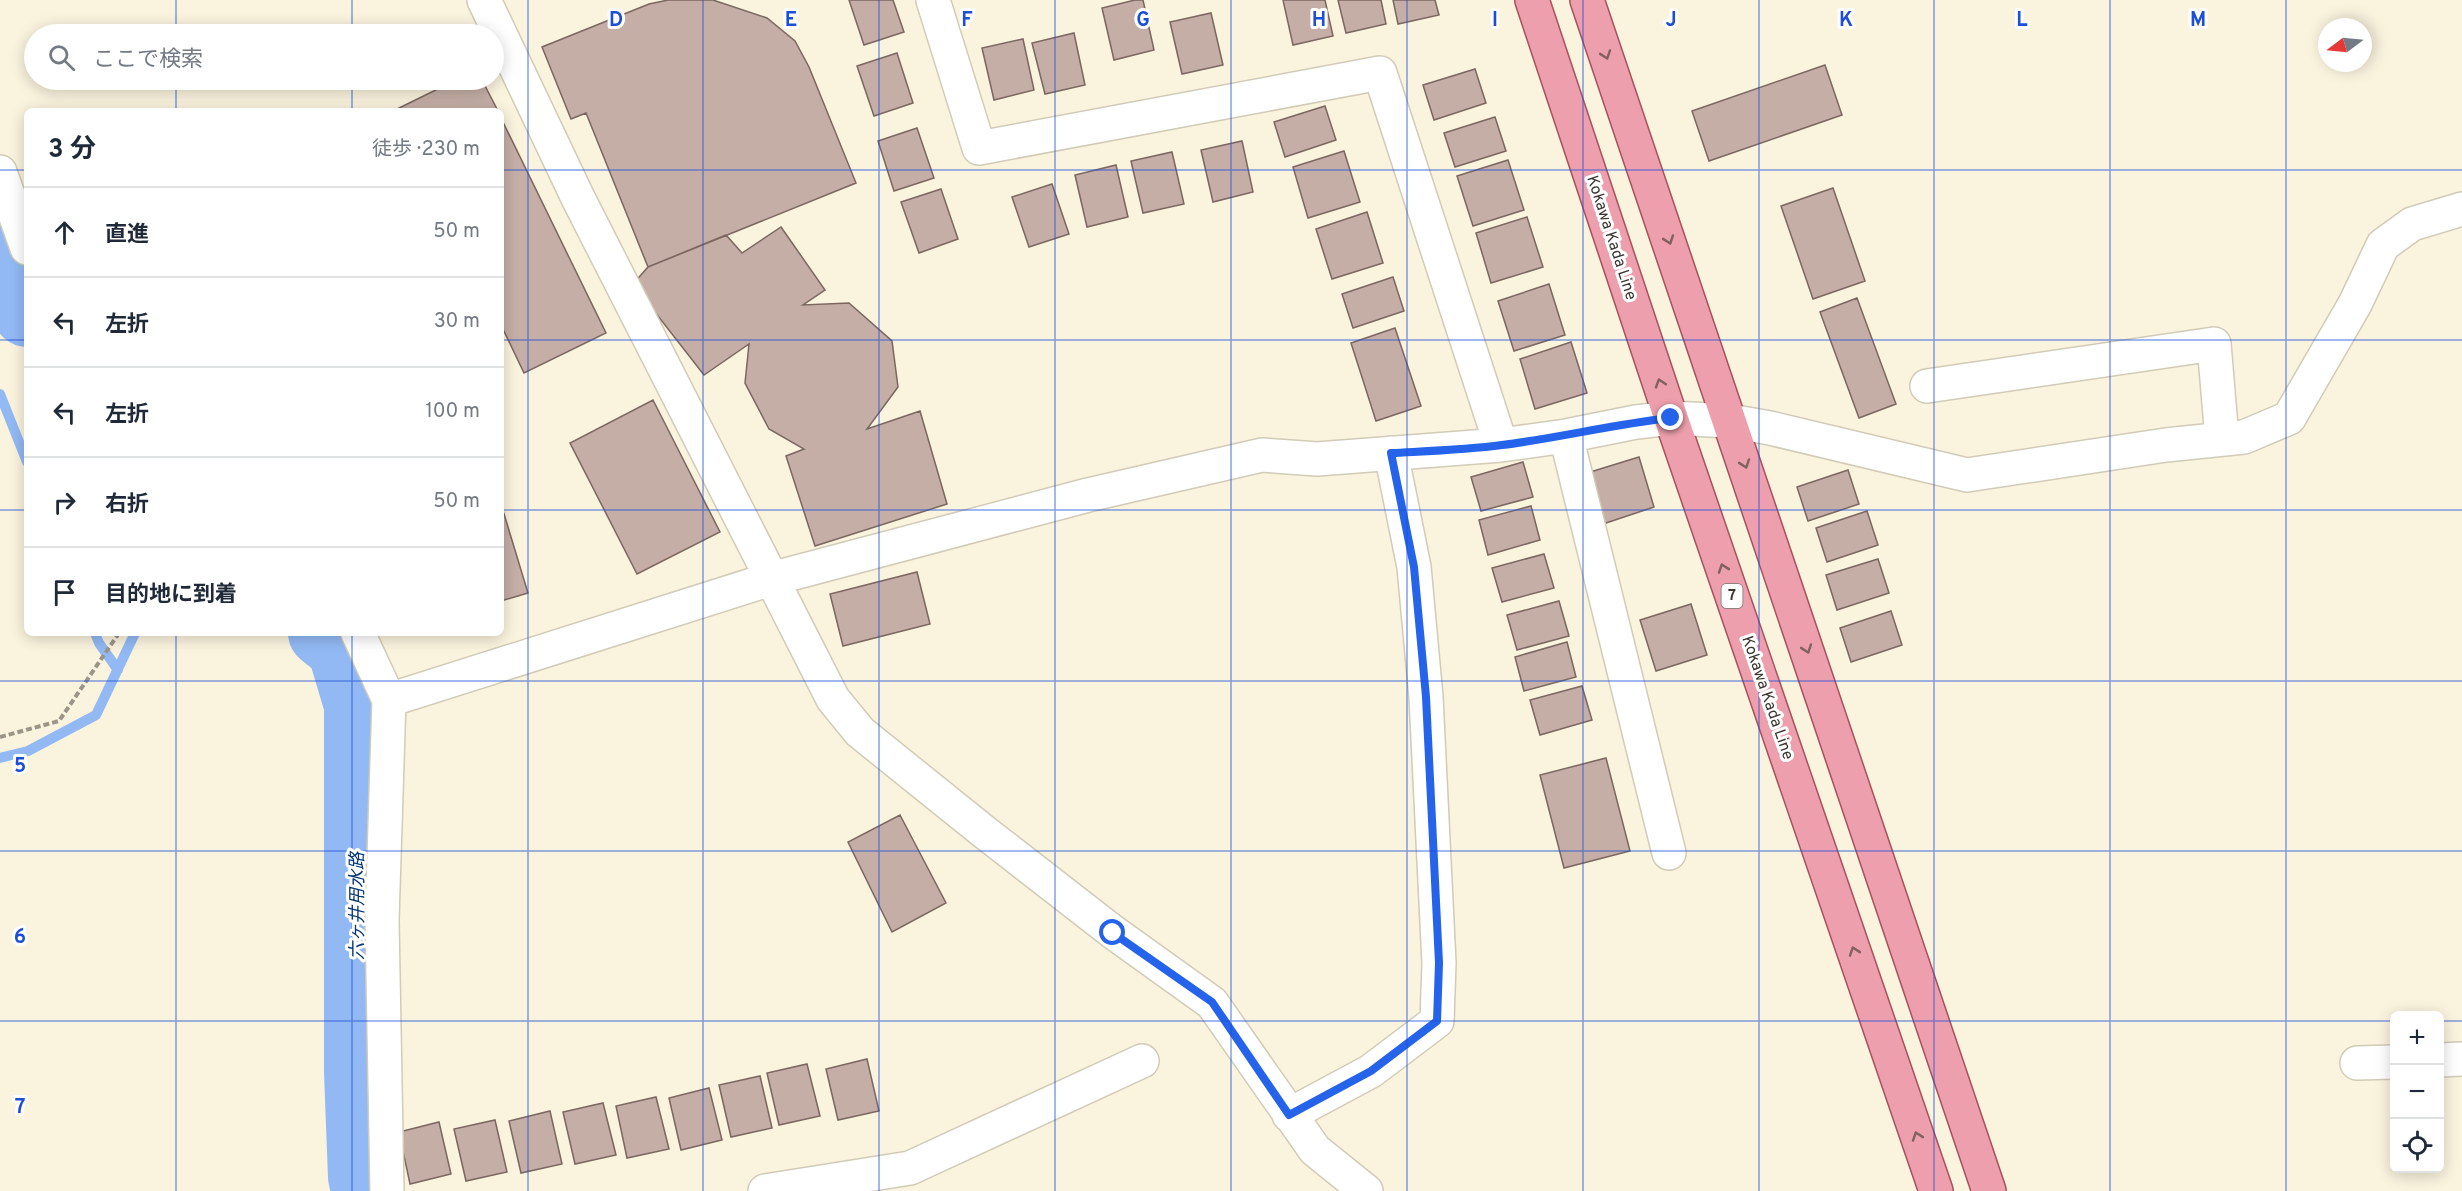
<!DOCTYPE html>
<html lang="ja">
<meta charset="utf-8">
<style>
body{margin:0;font-family:Overpass,"Noto Sans JP",sans-serif;background:#f6f6f7;color:#1f2937}
.controls{position:absolute;right:18px;bottom:18px;display:grid;overflow:hidden;border-radius:9px;box-shadow:0 3px 15px #0003}
.controls button{width:54px;height:54px;display:grid;place-items:center;padding:0;border:0;border-bottom:2px solid #e0e1e3;background:#fff;color:#1f2937;font:30px sans-serif}
.compass{position:absolute;left:2318px;top:18px;width:54px;height:54px;border-radius:50%;background:#fff;box-shadow:0 3px 15px #0003;rotate:254deg}
.stop{position:absolute;width:18px;height:18px;margin:-14px;border:4px solid #2563eb;border-radius:50%;background:#fff}
.stop.end{background:#2563eb;border-color:#fff;box-shadow:0 2px 6px #0008}
.list{margin:0;padding:0;list-style:none}
h2{display:flex;justify-content:space-between;align-items:center;height:78px;margin:0;padding:0 24px;font-size:26px}
h2 small{font-size:20px;font-weight:400;color:#747a83}
.list li{display:grid;grid-template-columns:39px 1fr auto;gap:18px;align-items:center;box-sizing:border-box;height:90px;padding:0 24px;border-top:2px solid #e0e1e3}
.list b{display:block;font-size:22px;white-space:nowrap}
.list em{font-size:20px;font-style:normal;color:#747a83}
.icon{flex:none;width:33px;height:33px;fill:none;stroke:currentColor;stroke-width:2;stroke-linecap:round;stroke-linejoin:round}
.map{position:relative;flex:none;width:2462px;height:1191px;overflow:hidden}
.search{position:absolute;background:#fff;box-shadow:0 3px 15px #0003;left:24px;top:24px;width:480px;height:66px;display:flex;align-items:center;gap:15px;box-sizing:border-box;padding:0 21px;border-radius:33px;color:#747a83;font-size:22px}
.panel{position:absolute;background:#fff;box-shadow:0 3px 15px #0003;left:24px;top:108px;width:480px;height:528px;border-radius:9px}
.map>svg:first-child{display:block}
.lines{fill:none;stroke-linecap:round;stroke-linejoin:round}
.stream{stroke:#92b9f4;stroke-width:10}
.river{stroke:#92b9f4;stroke-width:68}
.building{fill:#c4aea6;stroke:#7b6760;stroke-width:1.5}
.minor-casing{stroke:#d1cbb7;stroke-width:36}
.major-casing{stroke:#a7515d;stroke-width:36}
.path{stroke:#9a9586;stroke-width:4;stroke-dasharray:6 3;stroke-linecap:butt}
.minor{stroke:#fff;stroke-width:33}
.major{stroke:#ee9fad;stroke-width:33}
.oneway{stroke:#826161}
.route{stroke:#2563eb;stroke-width:8}
.grid{fill:none;stroke:#1d4ed8;stroke-width:1.5;stroke-opacity:0.55}
.labels{text-anchor:middle;dominant-baseline:central;stroke-width:6;stroke-linejoin:round;paint-order:stroke}
.shield{fill:#fff;stroke:#75736d;stroke-width:1.5}
.shield-label{font-size:15px;font-weight:bold;fill:#3a372f}
.street-label{font-size:16px;fill:#3a372f;stroke:#fff}
.water-label{font-size:18px;font-style:italic;fill:#083776;stroke:#fff}
.grid-label{font-size:20px;text-anchor:middle;font-weight:bold;fill:#1d4ed8;stroke:#fff;stroke-width:6;stroke-linejoin:round;paint-order:stroke}
</style>
<div class="map">
<svg width="2462" height="1191" viewBox="0 0 2462 1191">
<rect width="100%" height="100%" fill="#faf3de"/>
<g class="lines">
<path class="stream" d="M0 394 27 462
M95 633 99 643 118 670
M0 758 28 751 96 715 135 633"/>
<path class="river" d="M0 258 27 313
M322 633 341 648 358 705V1072L362 1177 365 1191"/>
</g>
<path class="building" d="M668 0H713L767 18 795 41 809 67 856 183 648 267 586 113 571 119 542 47 649 4Z
M849 0H893L904 32 864 45Z
M1135 0H1143L1154 50 1114 60 1102 8Z
M1283 0H1325L1333 36 1293 45Z
M1338 0H1381L1386 24 1346 33Z
M1393 0H1435L1439 15 1398 24Z
M1211 13 1223 65 1182 74 1170 22Z
M1074 33 1085 85 1045 94 1032 43Z
M1023 39 1034 90 994 100 982 48Z
M897 53 913 103 874 116 857 66Z
M1825 65 1842 115 1709 161 1692 111Z
M1475 69 1486 103 1434 120 1423 85Z
M456 80H482L498 111H393Z
M1325 106 1336 140 1285 157 1274 122Z
M1495 117 1506 151 1455 167 1444 133Z
M501 118 606 333 524 373 501 325Z
M917 128 934 178 894 191 878 141Z
M1242 141 1253 192 1213 202 1201 150Z
M1344 151 1360 202 1308 218 1293 167Z
M1172 152 1184 204 1143 213 1131 161Z
M1508 160 1524 210 1473 226 1457 176Z
M1116 165 1128 217 1087 227 1075 175Z
M1052 184 1069 234 1029 247 1012 197Z
M1833 188 1865 281 1813 299 1781 206Z
M941 189 958 239 919 253 901 202Z
M1367 212 1383 263 1332 279 1316 229Z
M1527 217 1543 267 1491 283 1476 233Z
M781 227 825 290 803 305 849 303 892 341 898 387 867 429 920 411 947 504 815 546 786 456 804 449 769 429 745 383 749 344 704 375 633 284 648 267 726 235 742 253Z
M1393 277 1404 311 1353 328 1342 294Z
M1549 284 1565 335 1514 351 1498 301Z
M1857 298 1896 404 1859 418 1820 312Z
M1395 328 1421 406 1376 421 1351 343Z
M1571 342 1587 393 1535 409 1520 359Z
M653 400 720 532 637 574 570 443Z
M1639 457 1654 507 1603 524 1587 473Z
M1523 462 1533 497 1481 511 1471 477Z
M1848 470 1859 504 1808 521 1797 487Z
M501 504 528 593 501 601Z
M1531 506 1540 540 1488 555 1479 520Z
M1867 511 1878 545 1827 562 1816 528Z
M1544 554 1554 588 1502 602 1492 568Z
M1878 559 1889 593 1837 610 1826 575Z
M917 572 930 624 843 646 830 594Z
M1559 601 1569 636 1517 650 1507 615Z
M1691 604 1707 655 1656 671 1640 620Z
M1891 611 1902 645 1851 662 1840 628Z
M1567 642 1576 677 1524 691 1515 657Z
M1582 686 1592 720 1540 735 1530 700Z
M1606 758 1630 851 1564 868 1540 775Z
M900 815 946 903 892 932 848 842Z
M867 1059 879 1111 838 1120 826 1069Z
M807 1064 820 1116 779 1125 767 1073Z
M760 1076 772 1128 731 1137 719 1085Z
M709 1088 722 1140 681 1150 669 1098Z
M656 1097 669 1149 627 1158 616 1106Z
M603 1103 616 1155 575 1164 563 1112Z
M550 1111 562 1164 521 1173 509 1121Z
M495 1120 507 1172 466 1181 454 1129Z
M439 1122 451 1174 410 1184 399 1132Z"/>
<g class="lines">
<defs>
<path id="minor" d="M484 0 578 198 833 699 860 732 983 831 1113 932 1212 1003 1315 1150 1366 1191
M933 0 979 148 1380 73 1501 445
M0 172 27 248
M1927 386 2214 344 2222 439
M1566 436 1669 853
M358 633 389 700 382 920 387 1191
M389 700 771 579 1088 495 1262 455 1317 459 1501 445 1566 436 1636 422 1671 418 1730 421 1770 428 1967 475 2166 445 2244 437 2289 418 2355 304 2383 245 2412 224 2462 209
M2440 1060 2462 1059
M2357 1063 2394 1062
M1289 1115 1371 1071 1437 1021 1439 963 1426 697 1414 567 1391 453
M765 1191 910 1168 1142 1061"/>
<path id="major" d="M1532 0 1671 418 1936 1191
M1587 0 1989 1191"/>
</defs>
<use href="#minor" class="minor-casing"/>
<use href="#major" class="major-casing"/>
<path class="path" d="M0 737 59 721 119 633"/>
<use href="#minor" class="minor"/>
<use href="#major" class="major"/>
</g>
<defs><path id="oneway-chevron" d="M-2-3.5L2.5 0L-2 3.5" fill="none" stroke-width="1.6" stroke-linecap="round" stroke-linejoin="round" transform="scale(1.5)"/></defs>
<g class="oneway">
<use href="#oneway-chevron" transform="translate(1606 55) rotate(71)"/>
<use href="#oneway-chevron" transform="translate(1669 240) rotate(71)"/>
<use href="#oneway-chevron" transform="translate(1660 383) rotate(-108)"/>
<use href="#oneway-chevron" transform="translate(1745 464) rotate(71)"/>
<use href="#oneway-chevron" transform="translate(1723 568) rotate(-109)"/>
<use href="#oneway-chevron" transform="translate(1807 649) rotate(71)"/>
<use href="#oneway-chevron" transform="translate(1854 951) rotate(-109)"/>
<use href="#oneway-chevron" transform="translate(1917 1136) rotate(-109)"/>
</g>
<g class="lines">
<path class="route" d="M1113 933 1212 1002 1289 1115 1371 1071 1437 1021 1439 963 1426 697 1414 567 1391 453C1428 451 1465 450 1502 445 1559 438 1614 424 1671 418"/>
</g>
<path class="grid" d="M176 0V34M352 0V34M528 0V1191M703 0V1191M879 0V1191M1055 0V1191M1231 0V1191M1407 0V1191M1583 0V1191M1759 0V1191M1934 0V1191M2110 0V1191M2286 0V1191M176 80V111M352 80V111M0 170H27M501 170H2462M0 340H27M501 340H2462M0 510H27M501 510H2462M176 633V1191M352 633V1191M0 681H2462M0 851H2462M0 1021H2394M2440 1021H2462"/>
<g class="labels">
<rect class="shield" x="1721.5" y="584" width="21" height="24" rx="4.5"/>
<g class="shield-label">
<text x="1732" y="596">7</text>
</g>
<g class="street-label">
<text transform="translate(1611 238) rotate(72)">Kokawa Kada Line</text>
<text transform="translate(1767 698) rotate(71)">Kokawa Kada Line</text>
</g>
<g class="water-label">
<text transform="translate(358 906) rotate(-90)">六ヶ井用水路</text>
</g>
</g>
<g class="grid-label">
<text x="616" y="26">D</text>
<text x="791" y="26">E</text>
<text x="967" y="26">F</text>
<text x="1143" y="26">G</text>
<text x="1319" y="26">H</text>
<text x="1495" y="26">I</text>
<text x="1671" y="26">J</text>
<text x="1846" y="26">K</text>
<text x="2022" y="26">L</text>
<text x="2198" y="26">M</text>
<text x="20" y="772">5</text>
<text x="20" y="943">6</text>
<text x="20" y="1113">7</text>
</g>
</svg>
<div class="controls">
<button>+</button>
<button>−</button>
<button><svg class="icon" aria-label="locate" viewBox="0 0 24 24"><circle cx="12" cy="12" r="6"/><path d="M12 2v4M12 18v4M2 12h4M18 12h4"/></svg></button>
</div>
<svg class="compass" viewBox="-18 -18 36 36"><path d="M0-13l5 13h-10z" fill="#e53935"/><path d="M0 13l5-13h-10z" fill="#747a83"/></svg>
<div class="stop" style="left:1113px;top:933px"></div>
<div class="stop end" style="left:1671px;top:418px"></div>
<div class="search"><svg class="icon" aria-label="search" viewBox="0 0 24 24"><circle cx="10" cy="10" r="6"/><path d="M15 15l6 6"/></svg>ここで検索</div>
<section class="panel">
<h2>3 分<small>徒歩 · 230 m</small></h2>
<ul class="list">
<li><svg class="icon" aria-label="ahead" viewBox="0 0 24 24"><path d="M12 20V5M6 11l6-6 6 6"/></svg><div><b>直進</b></div><em>50 m</em></li>
<li><svg class="icon" aria-label="left" viewBox="0 0 24 24"><path d="M17 20v-9H6M10 6l-5 5 5 5"/></svg><div><b>左折</b></div><em>30 m</em></li>
<li><svg class="icon" aria-label="left" viewBox="0 0 24 24"><path d="M17 20v-9H6M10 6l-5 5 5 5"/></svg><div><b>左折</b></div><em>100 m</em></li>
<li><svg class="icon" aria-label="right" viewBox="0 0 24 24"><path d="M7 20v-9h11M14 6l5 5-5 5"/></svg><div><b>右折</b></div><em>50 m</em></li>
<li><svg class="icon" aria-label="arrive" viewBox="0 0 24 24"><path d="M6 21V4h12l-3 4 3 4H6"/></svg><div><b>目的地に到着</b></div></li>
</ul>
</section>
</div>
